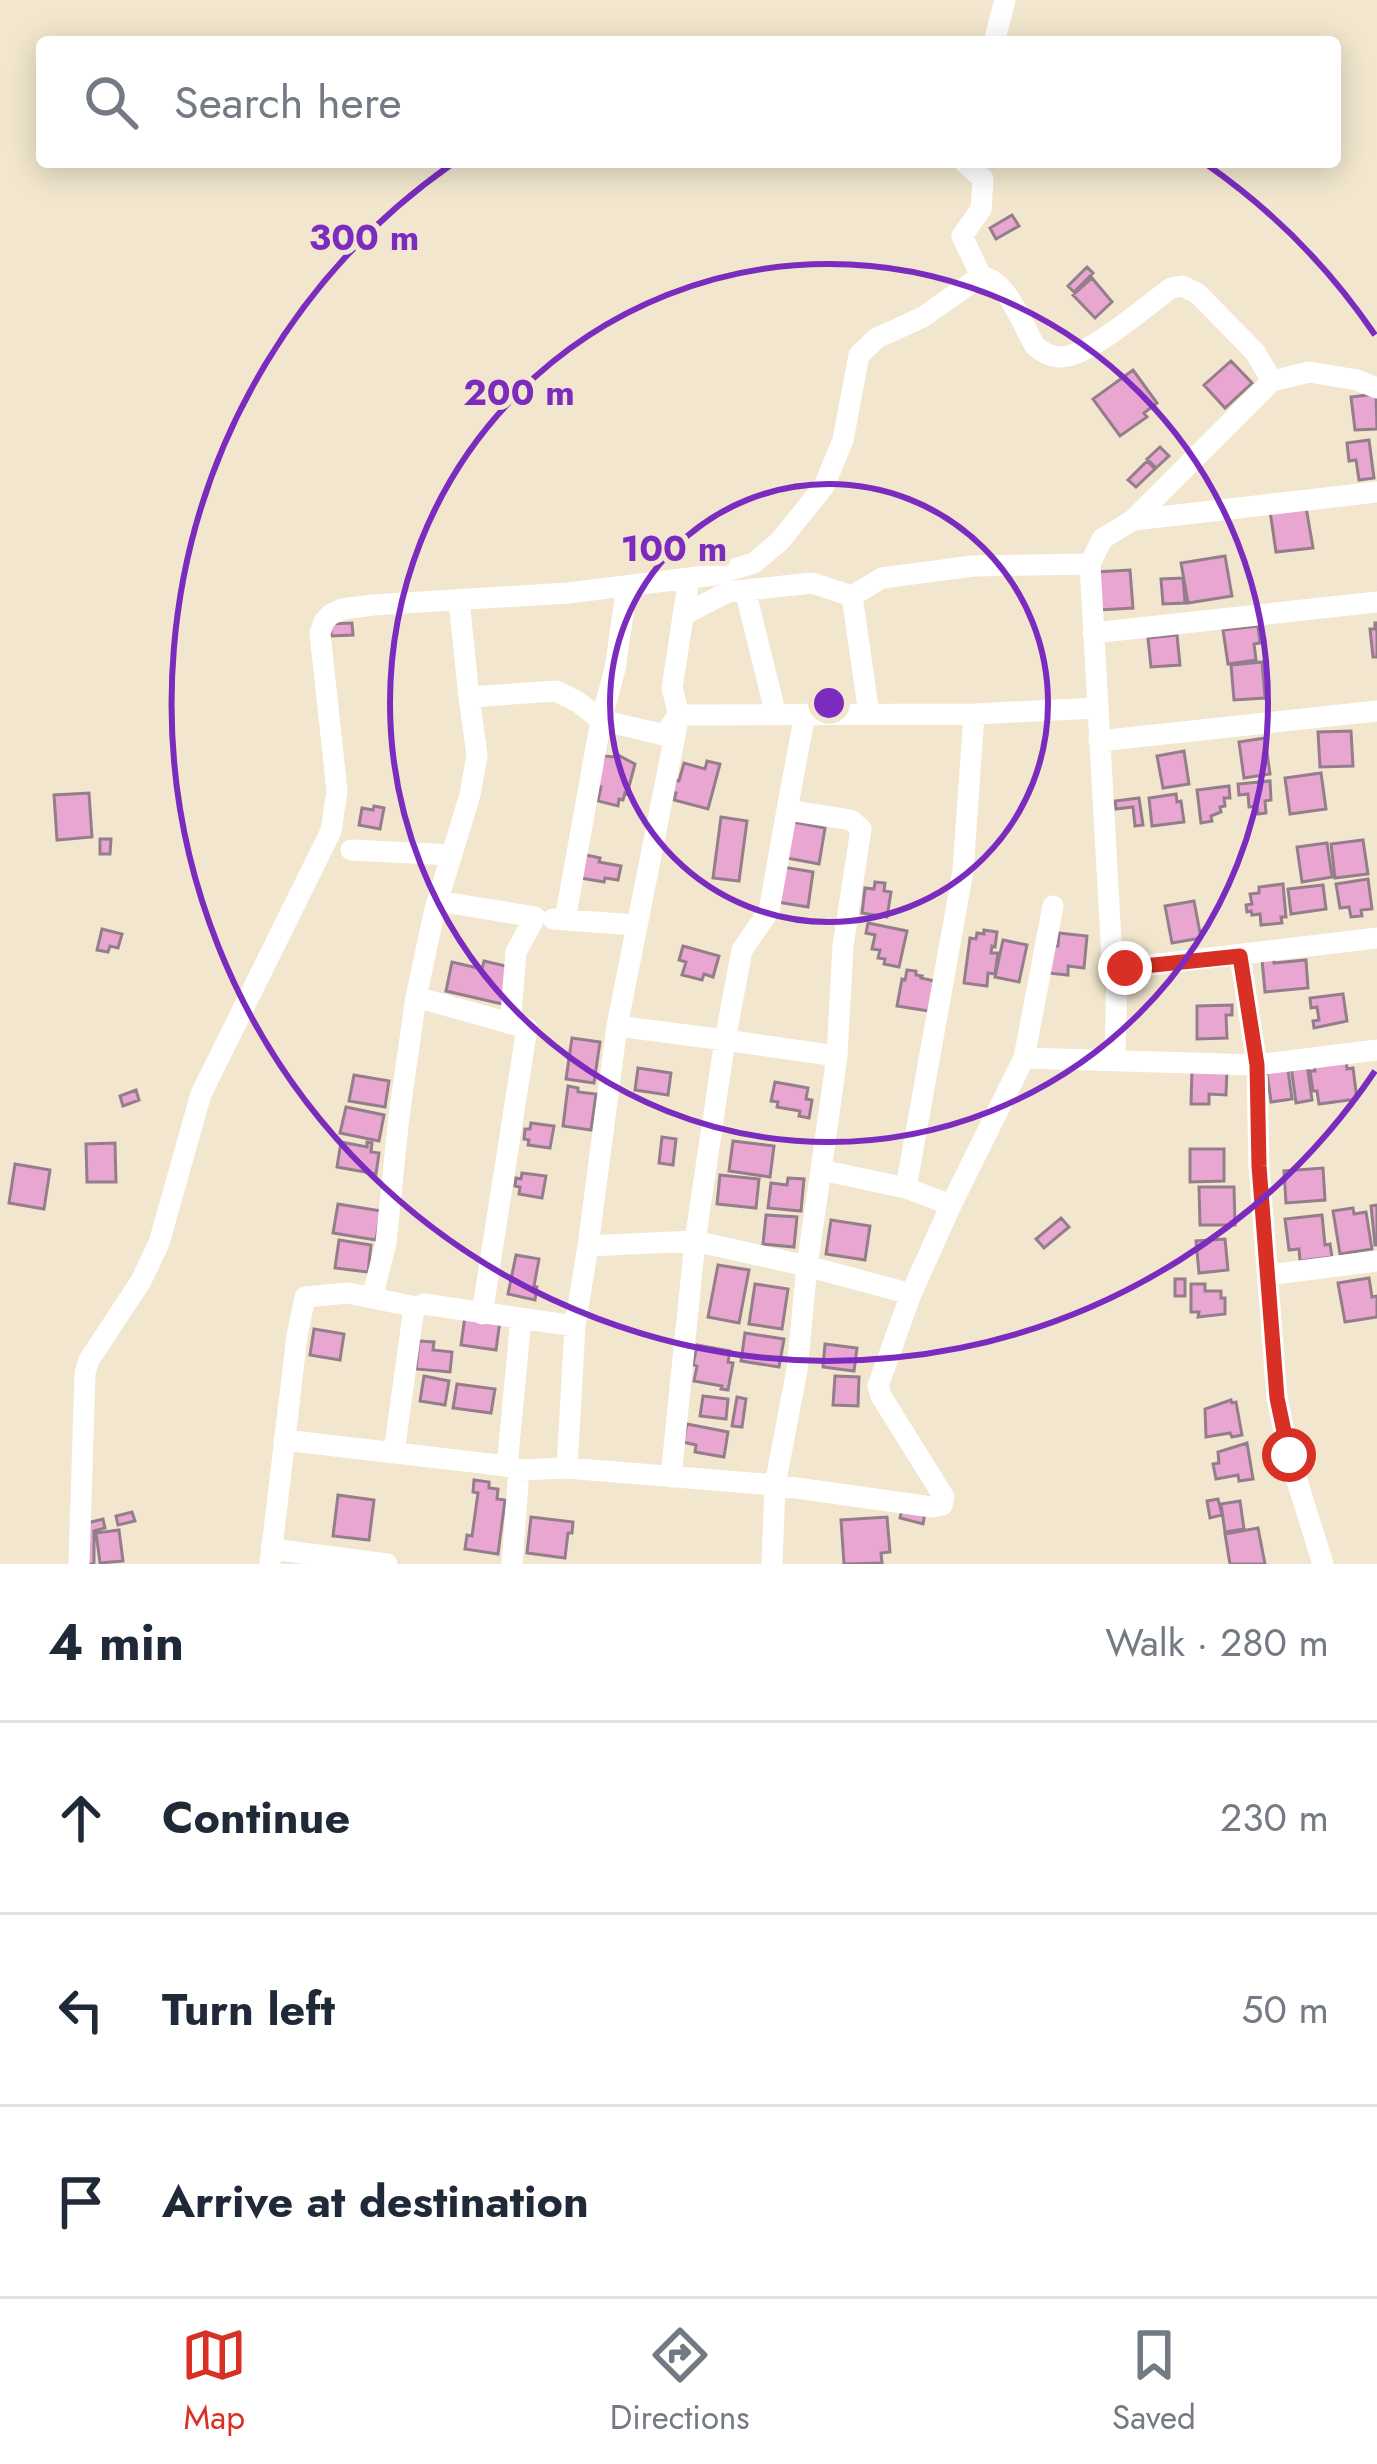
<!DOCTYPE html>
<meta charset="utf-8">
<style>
body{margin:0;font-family:Jost,sans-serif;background:#f6f6f7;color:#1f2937}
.stop{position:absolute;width:36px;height:36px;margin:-27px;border:9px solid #d93025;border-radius:50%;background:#fff}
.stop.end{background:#d93025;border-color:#fff;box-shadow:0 3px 12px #0008}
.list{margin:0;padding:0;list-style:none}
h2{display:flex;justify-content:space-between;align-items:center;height:156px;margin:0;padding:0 48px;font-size:51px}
h2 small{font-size:39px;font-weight:400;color:#747a83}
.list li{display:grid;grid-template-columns:78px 1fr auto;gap:36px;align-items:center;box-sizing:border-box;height:192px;padding:0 48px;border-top:3px solid #e0e1e3}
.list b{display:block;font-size:45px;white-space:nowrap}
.list em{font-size:39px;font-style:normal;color:#747a83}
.icon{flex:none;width:66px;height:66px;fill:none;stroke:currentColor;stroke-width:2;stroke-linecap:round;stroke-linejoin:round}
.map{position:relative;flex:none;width:1377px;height:1564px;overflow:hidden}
.search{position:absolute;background:#fff;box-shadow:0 6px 30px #0003;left:36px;right:36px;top:36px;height:132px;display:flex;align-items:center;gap:30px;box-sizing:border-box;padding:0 42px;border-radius:12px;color:#747a83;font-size:45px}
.sheet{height:732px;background:#fff}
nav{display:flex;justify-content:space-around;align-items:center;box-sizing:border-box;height:168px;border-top:3px solid #e0e1e3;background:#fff;font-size:33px;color:#747a83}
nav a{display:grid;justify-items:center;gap:6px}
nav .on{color:#d93025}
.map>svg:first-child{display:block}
.building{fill:#e8a6d0;stroke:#957e8c;stroke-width:3}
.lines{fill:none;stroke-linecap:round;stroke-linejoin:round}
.minor{stroke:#fff;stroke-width:21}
.route{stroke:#d93025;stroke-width:15}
.ring{fill:none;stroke:#7b2cbf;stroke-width:6}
.centre{fill:#7b2cbf;stroke:#f2e7ce;stroke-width:6}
.ring-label{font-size:36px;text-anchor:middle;font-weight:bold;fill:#7b2cbf;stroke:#f2e7ce;stroke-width:10;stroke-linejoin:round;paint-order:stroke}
</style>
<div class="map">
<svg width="1377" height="1564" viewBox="0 0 1377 1564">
<rect width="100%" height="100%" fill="#f2e7ce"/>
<path class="building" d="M1012 215 1019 226 996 239 990 228Z
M1087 267 1093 273 1074 292 1068 286Z
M1092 278 1112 302 1095 318 1073 295Z
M1231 361 1252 383 1225 408 1204 385Z
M1133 370 1157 403 1144 413 1147 417 1120 436 1093 399Z
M1376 394 1377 429 1355 430 1351 397Z
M1369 440 1374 478 1359 480 1356 460 1349 461 1347 443Z
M1160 447 1169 456 1156 468 1147 459Z
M1147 461 1155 469 1136 487 1128 480Z
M1306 507 1313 548 1276 552 1270 511Z
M1225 556 1232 596 1188 603 1181 563Z
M1130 570 1133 608 1099 610 1096 572Z
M1183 578 1185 603 1163 604 1161 579Z
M352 623 353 635 331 636V624Z
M1375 623H1377V657H1373L1370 629H1375Z
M1258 626 1260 643 1254 644 1256 660 1228 664 1223 630Z
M1177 635 1180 665 1151 667 1148 638Z
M1262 662 1265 698 1234 700 1231 665Z
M1351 731 1353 766 1320 767 1318 732Z
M1265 738 1270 774 1244 778 1239 742Z
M1184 751 1189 784 1163 788 1157 756Z
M616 754 635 764 627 794 625 793 623 800 619 799 618 806 598 801 601 787 596 786 604 756 615 757Z
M707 761 720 764 708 809 674 800 676 793 672 792 675 780 679 781 684 763 705 769Z
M1321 773 1326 809 1290 814 1285 778Z
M1270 781 1271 800 1265 801 1266 813 1258 814 1257 806 1249 807 1248 794 1239 795 1238 784Z
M1229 786 1230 798H1224L1225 806 1220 807 1221 812 1211 816 1212 821 1201 823 1197 790Z
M89 793 92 837 57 840 54 795Z
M1176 794 1177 802 1181 801 1184 822 1152 826 1149 798Z
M1139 798 1143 825 1135 826 1133 807 1116 809 1115 801Z
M374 806 384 808 380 829 359 825 362 808 373 810Z
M721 817 747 821 739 881 713 878Z
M793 822 825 828 819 864 787 858Z
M100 839H111L110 854H100Z
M1363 840 1368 874 1335 878 1331 844Z
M1327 843 1332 877 1302 882 1297 847Z
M586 855 600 858 599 862 621 866 618 880 605 878 604 882 581 878Z
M783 867 813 872 808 907 777 902Z
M1368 879 1372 909 1361 910 1362 916 1351 917 1349 907 1340 908 1336 884Z
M875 882 885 883 884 891 891 892 887 917 862 913 865 888 874 889Z
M1283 884 1286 917H1281L1282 923 1261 925 1260 914 1252 915 1251 911 1247 912 1246 905 1252 904 1250 894 1259 893V887Z
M1323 885 1326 909 1291 914 1288 889Z
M1194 901 1201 938 1172 943 1165 906Z
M868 923 907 931 899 967 884 964 885 959 878 958 880 950 872 949 875 935 866 933Z
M102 929 122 934 118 948 110 946 108 952 97 950Z
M984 930 997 932 995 947 992 946 991 953H998L995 974 988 973 987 986 964 983 970 938 976 939 977 933 984 934Z
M1059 933 1087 936 1084 968 1068 966V975L1048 973 1053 946H1058Z
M1003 940 1027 945 1019 982 995 977Z
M683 946 719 956 713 977 704 974 702 980 682 975 686 962 679 960Z
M1274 959V963L1306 960 1308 988 1265 992 1262 960Z
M484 961 510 967 502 1004 446 991 452 962 482 969Z
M907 970 916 971V975L922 976 921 978 934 981 929 1011 897 1006 902 979 905 980Z
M1343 994 1347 1021 1314 1028 1313 1021 1319 1020 1317 1007 1311 1008 1310 998Z
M1232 1005V1015H1226L1227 1038 1197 1039V1006Z
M572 1038 600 1042 594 1083 566 1079Z
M1346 1059 1347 1069 1353 1068 1357 1099 1319 1104 1317 1091H1313L1310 1071H1315L1314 1063Z
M1307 1064 1312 1100 1296 1103 1291 1066Z
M638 1068 671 1073 668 1095 635 1090Z
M1192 1069 1227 1070 1226 1095 1209 1094V1104H1191Z
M1288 1070 1292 1099 1271 1102 1267 1073Z
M354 1075 389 1081 385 1107 349 1101Z
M775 1082 808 1088 806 1099 812 1100 809 1118 799 1116 800 1111 777 1107 778 1102 771 1101Z
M568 1086 578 1088V1092L596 1094 591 1130 563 1126Z
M136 1090 139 1100 123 1106 120 1096Z
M346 1107 384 1115 379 1141 340 1133Z
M531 1123 554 1126 550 1148 528 1145 529 1140 524 1139 525 1129H530Z
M662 1137 676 1139 673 1165 659 1163Z
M733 1141 774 1146 770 1177 729 1171Z
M341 1142 367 1147V1142L372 1143 371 1152 379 1153 376 1174 337 1167Z
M115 1143 116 1182H87L86 1144Z
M1190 1149H1224V1181L1190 1182Z
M15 1164 50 1170 44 1209 9 1203Z
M1323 1168 1325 1200 1286 1203 1284 1171Z
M522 1173 546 1176 542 1198 519 1194 520 1187 515 1186 516 1178 521 1179Z
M720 1175 759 1179 756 1208 717 1204Z
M788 1178 804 1179 801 1211 768 1208 771 1183 787 1185Z
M1199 1187H1234L1235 1225H1200Z
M338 1204 381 1211 376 1240 333 1233Z
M1377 1205V1245H1375L1371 1206Z
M1353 1208 1354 1214 1366 1212 1372 1249 1340 1254 1333 1211Z
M766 1215 797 1217 794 1247 763 1244Z
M1322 1215 1325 1245 1330 1244 1332 1257 1300 1261 1299 1249 1289 1250 1285 1219Z
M1061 1218 1069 1227 1044 1248 1036 1239Z
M831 1220 870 1226 865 1260 826 1254Z
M1225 1239 1228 1270 1199 1273 1196 1241Z
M339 1240 371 1245 368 1272 335 1268Z
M516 1255 539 1259 534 1286 537 1287 535 1300 508 1294Z
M718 1265 749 1270 739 1323 708 1317Z
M1369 1278 1372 1297 1377 1296V1317L1345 1322 1338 1283Z
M1175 1279H1185V1296H1175Z
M755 1284 788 1289 782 1329 749 1324Z
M1191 1284H1205V1291H1221V1298H1225V1314L1198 1317 1199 1312H1191Z
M465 1316 500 1321 496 1350 461 1345Z
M314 1329 344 1334 340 1360 310 1355Z
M745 1333 784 1339 779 1367 741 1361Z
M419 1341 434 1342 433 1350 452 1352 450 1372 416 1369Z
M825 1344 857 1348 854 1371 823 1367Z
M697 1345 730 1351 728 1362 733 1363 728 1390 721 1389 722 1386 694 1381 697 1366 693 1365Z
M424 1376 449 1381 445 1405 420 1401Z
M835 1376 859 1377 858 1406 833 1405Z
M457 1384 495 1389 491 1413 453 1408Z
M703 1396 728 1399 726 1419 700 1416Z
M737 1397 746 1399 742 1427 732 1426Z
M1231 1400 1232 1403 1236 1402 1242 1435 1232 1437 1230 1433 1206 1437 1205 1409Z
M687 1424 728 1432 724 1457 695 1452 696 1445 683 1442Z
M1247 1443 1253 1479 1239 1481 1238 1475 1216 1479 1213 1464 1219 1463 1218 1452Z
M474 1480 489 1482V1488L498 1489 497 1499 505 1500 498 1554 465 1549 467 1535 472 1536 478 1493 473 1492Z
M338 1495 374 1500 369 1540 333 1536Z
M1218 1499 1222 1515 1210 1518 1207 1501Z
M1240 1501 1244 1529 1225 1532 1221 1504Z
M903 1506 925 1512 923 1524 900 1518Z
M132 1512 135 1521 118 1525 116 1516Z
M531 1517 573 1522 572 1533H568L565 1558 527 1553Z
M887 1517 890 1552 881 1553 882 1563 844 1564 841 1520Z
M103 1519 105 1528 94 1531V1564H84L83 1524Z
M1258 1528 1265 1564H1230L1225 1534Z
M119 1530 123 1561 100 1563 96 1533Z"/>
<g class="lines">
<path class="minor" d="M994 42 1005 0
M964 162 983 179 981 209 962 236 981 276
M1377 388 1357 380 1309 372 1272 381 1133 520 1102 539 1090 564 1112 959 1125 968 1377 938
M1134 520 1377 492
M627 586 615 669 601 720 664 735 678 716
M745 590 776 715
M852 596 869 714
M459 601 469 697
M683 615 728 592 812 583 852 596 882 578 973 566 1090 564
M1093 633 1377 602
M974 714 963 871 906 1188 951 1205 1024 1058 1053 906
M679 715 974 714 1097 708
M1099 741 1377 711
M787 810 805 714
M351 850 452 855
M435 909 470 795 477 755 469 697 556 691 578 702 601 720 565 920
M553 919 636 925
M1240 956 1257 1065 1259 1166 1277 1398 1289 1455 1323 1564
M416 997 435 909 444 902 535 917 516 952 510 1024
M617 1026 679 715 672 688 689 578
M1024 1058 1257 1065 1377 1050
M1115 1061 1117 965
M821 1170 837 1056 843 946 861 829 851 820 787 810 769 911 742 950 725 1040 837 1056
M1268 1275 1377 1261
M911 1294 807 1266 797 1370 775 1485 932 1507 942 1505 944 1497 881 1396 878 1386 911 1294 951 1205
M372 1298 386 1243 399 1116 416 997 527 1028 482 1314
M284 1440 507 1466 519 1470 567 1468 775 1485 772 1564
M394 1452 413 1315 416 1307 424 1304 575 1326
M507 1466 521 1319
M567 1468 575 1326 588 1246
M671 1477 695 1241 588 1246 617 1026 725 1040 695 1241 807 1266 821 1170 906 1188
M271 1549 387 1564
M79 1564 85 1373 89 1360 141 1281 159 1243 201 1094 331 831 337 791 320 633 324 622 330 615 342 609 373 605 568 593 714 575 754 563 780 541 824 486 843 440 859 355 877 338 923 317 981 276C1008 281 1022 324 1035 346 1044 353 1051 357 1062 357 1088 357 1149 304 1171 288L1182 286 1197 293 1255 352 1272 381
M270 1564 297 1336 305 1297 348 1293 416 1307
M512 1564 519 1470"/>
</g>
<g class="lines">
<path class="route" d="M1125 968 1240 956 1257 1065 1259 1166 1277 1398 1289 1455"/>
</g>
<g class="ring">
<circle cx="829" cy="703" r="219"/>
<circle cx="829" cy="703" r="439"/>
<path d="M1375 1071A658 658 0 1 1 452 164M1206 164A658 658 0 0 1 1375 335"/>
</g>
<circle cx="829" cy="703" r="18" class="centre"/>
<g class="ring-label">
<text x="364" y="250">300 m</text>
<text x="519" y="405">200 m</text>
<text x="674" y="561">100 m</text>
</g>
</svg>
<div class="stop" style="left:1289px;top:1455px"></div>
<div class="stop end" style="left:1125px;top:968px"></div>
<div class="search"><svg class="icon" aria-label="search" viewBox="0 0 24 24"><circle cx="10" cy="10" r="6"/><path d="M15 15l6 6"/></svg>Search here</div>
</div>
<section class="sheet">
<h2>4 min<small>Walk · 280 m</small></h2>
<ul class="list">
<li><svg class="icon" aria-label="ahead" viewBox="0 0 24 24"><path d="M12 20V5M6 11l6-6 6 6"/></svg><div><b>Continue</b></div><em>230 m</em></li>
<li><svg class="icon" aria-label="left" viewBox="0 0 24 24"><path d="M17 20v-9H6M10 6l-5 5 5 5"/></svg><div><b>Turn left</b></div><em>50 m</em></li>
<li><svg class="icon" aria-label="arrive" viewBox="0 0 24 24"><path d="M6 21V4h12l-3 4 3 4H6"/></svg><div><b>Arrive at destination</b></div></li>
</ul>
</section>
<nav>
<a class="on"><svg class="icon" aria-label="map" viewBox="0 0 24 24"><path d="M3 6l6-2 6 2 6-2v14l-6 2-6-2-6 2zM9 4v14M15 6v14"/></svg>Map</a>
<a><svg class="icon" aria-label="directions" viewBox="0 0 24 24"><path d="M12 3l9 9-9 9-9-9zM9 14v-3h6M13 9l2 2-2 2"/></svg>Directions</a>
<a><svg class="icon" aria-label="saved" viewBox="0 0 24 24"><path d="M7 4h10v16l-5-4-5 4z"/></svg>Saved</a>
</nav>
